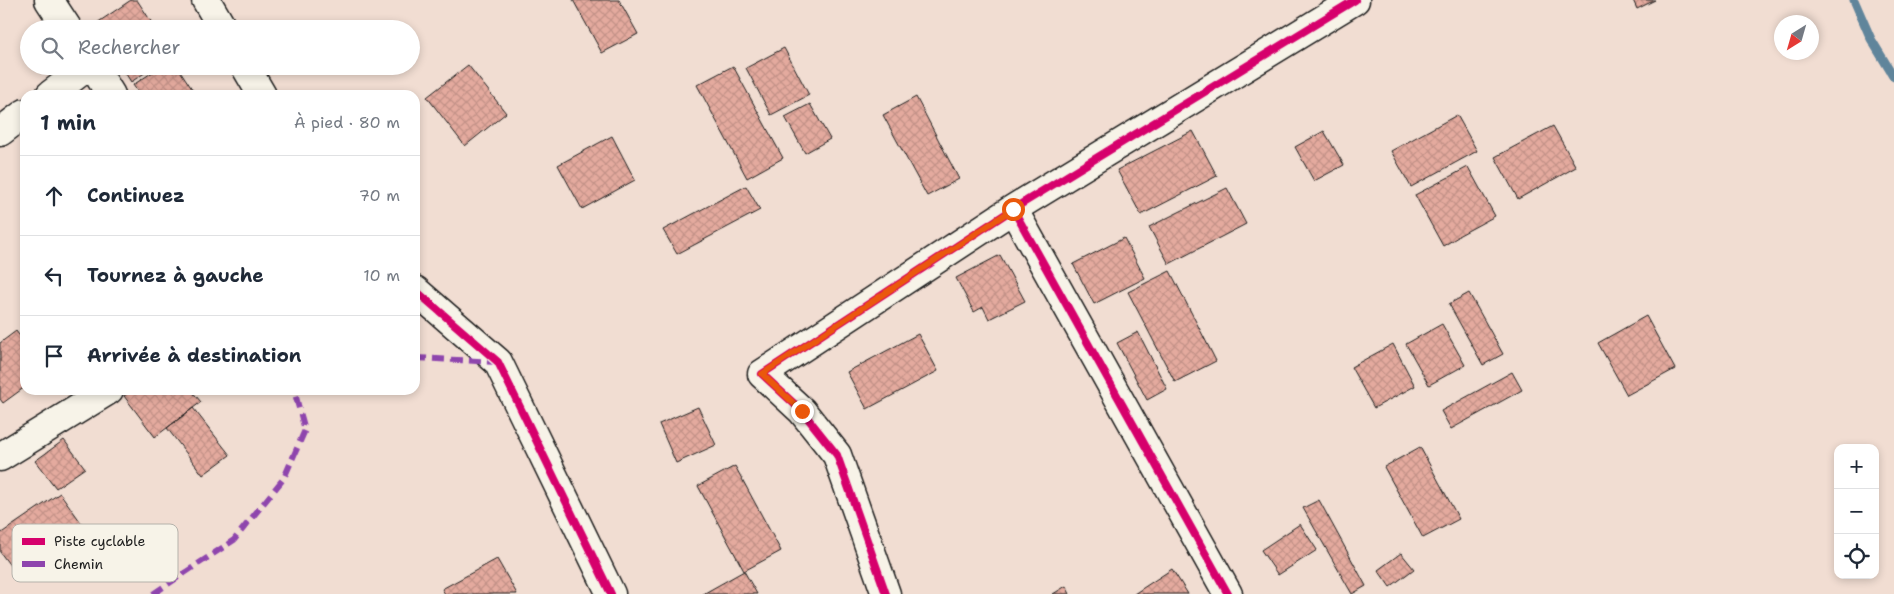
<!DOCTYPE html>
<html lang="fr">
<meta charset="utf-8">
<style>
body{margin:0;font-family:"Shantell Sans",sans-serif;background:#f6f6f7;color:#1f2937}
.controls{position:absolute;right:15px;bottom:15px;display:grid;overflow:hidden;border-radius:10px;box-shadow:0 2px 8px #0003}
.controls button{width:45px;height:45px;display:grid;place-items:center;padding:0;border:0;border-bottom:1px solid #e0e1e3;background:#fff;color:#1f2937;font:25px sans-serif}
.compass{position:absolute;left:1774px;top:15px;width:45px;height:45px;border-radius:50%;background:#fff;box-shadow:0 2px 8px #0003;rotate:217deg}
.stop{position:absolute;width:15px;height:15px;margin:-11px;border:4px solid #ea580c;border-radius:50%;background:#fff}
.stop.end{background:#ea580c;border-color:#fff;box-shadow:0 1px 5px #0008}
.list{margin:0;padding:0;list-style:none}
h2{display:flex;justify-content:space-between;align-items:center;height:65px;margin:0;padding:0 20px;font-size:21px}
h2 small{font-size:16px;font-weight:400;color:#747a83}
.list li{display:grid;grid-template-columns:32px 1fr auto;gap:15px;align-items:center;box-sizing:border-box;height:80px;padding:0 20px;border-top:1px solid #e0e1e3}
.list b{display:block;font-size:19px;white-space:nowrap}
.list em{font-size:16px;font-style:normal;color:#747a83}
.icon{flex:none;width:28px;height:28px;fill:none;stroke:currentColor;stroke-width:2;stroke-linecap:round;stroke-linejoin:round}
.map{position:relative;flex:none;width:1894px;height:594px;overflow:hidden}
.search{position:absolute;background:#fff;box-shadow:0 2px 8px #0003;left:20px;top:20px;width:400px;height:55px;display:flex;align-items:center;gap:12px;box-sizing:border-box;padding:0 18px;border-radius:28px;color:#747a83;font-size:19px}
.panel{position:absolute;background:#fff;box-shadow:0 2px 8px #0003;left:20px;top:90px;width:400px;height:305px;border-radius:15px}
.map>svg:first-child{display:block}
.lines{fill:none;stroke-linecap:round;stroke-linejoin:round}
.stream{stroke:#61859b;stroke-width:9}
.building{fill:url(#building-cross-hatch);stroke:#1c1c1c}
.minor-casing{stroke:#1c1c1c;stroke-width:31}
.minor{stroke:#f7f3e8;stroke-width:28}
.quiet{stroke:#8e44ad;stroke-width:6;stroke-dasharray:12 6;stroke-linecap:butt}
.cycleway-casing{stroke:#f7f3e8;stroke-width:11}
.cycleway{stroke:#d6006c;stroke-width:8}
.route{stroke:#ea580c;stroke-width:6}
.key{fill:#f7f3e8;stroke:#b5b2ab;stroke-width:1}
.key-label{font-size:14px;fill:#1c1c1c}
</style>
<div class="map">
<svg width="1894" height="594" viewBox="0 0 1894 594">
<defs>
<pattern id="building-cross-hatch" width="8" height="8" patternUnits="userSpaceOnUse" patternTransform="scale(1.25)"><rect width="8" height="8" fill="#e4aa9e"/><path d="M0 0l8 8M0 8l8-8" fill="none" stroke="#c39288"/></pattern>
</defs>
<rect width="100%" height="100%" fill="#f1ddd2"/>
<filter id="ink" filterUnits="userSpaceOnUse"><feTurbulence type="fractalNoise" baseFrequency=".02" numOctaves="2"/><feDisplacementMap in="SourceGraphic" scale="10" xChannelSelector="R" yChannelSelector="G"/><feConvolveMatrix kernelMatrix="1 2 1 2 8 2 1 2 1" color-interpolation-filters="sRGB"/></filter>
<g filter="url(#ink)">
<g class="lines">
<path class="stream" d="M1854 0 1871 39 1894 77"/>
</g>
<path class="building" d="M131 0H137L156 29H96L94 25Z
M573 0H619L638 34 602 53Z
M1633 0H1655L1637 9Z
M784 48 809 95 771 115 746 68Z
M468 65 506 113 465 146 427 97Z
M121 66H155L131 82Z
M162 66H177L196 95H140L133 85Z
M733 66 783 158 747 178 697 85Z
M916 97 959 179 927 196 883 115Z
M810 104 830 139 805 153 785 117Z
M1457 115 1477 151 1411 187 1391 151Z
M1553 126 1576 167 1518 199 1495 157Z
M25 130V143L19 135Z
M1193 131 1217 176 1141 215 1117 170Z
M1324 131 1344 165 1314 181 1295 147Z
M612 136 635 180 582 209 558 165Z
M1468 167 1495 216 1458 236V237L1443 246 1415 195Z
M746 186 760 210 677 254 663 230Z
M1227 188 1246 224 1169 264 1149 227Z
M1124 238 1145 278 1094 304 1073 264Z
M1000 255 1025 301 989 319 983 307 974 312 956 278Z
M1170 271 1216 361 1175 382 1128 292Z
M1469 293 1503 354 1483 365 1449 304Z
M1646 316 1675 369 1627 395 1598 343Z
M1442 324 1465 365 1429 385 1406 344Z
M16 331 25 343V387L3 403 0 399V343Z
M1138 332 1167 389 1147 400 1117 343Z
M918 334 938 371 867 409 847 372Z
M1393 344 1415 386 1374 408 1351 367Z
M1512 372 1522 390 1451 429 1441 411Z
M132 390H191L201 402 155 437 124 396Z
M698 407 716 445 676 463 659 424Z
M193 408 230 455 203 475 167 428Z
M64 440 85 468 56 488 35 461Z
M1420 447 1459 519 1423 538 1384 467Z
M735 466 781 551 744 571 698 486Z
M60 493 85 528 17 575 0 552V534Z
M1319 500 1366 586 1352 594 1303 508Z
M1300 524 1317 550 1278 575 1261 550Z
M1401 553 1414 569 1390 587 1378 570Z
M497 559 517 594H445L442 589Z
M1172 569 1188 594H1134Z
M744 571 757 594H703Z
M1066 586 1070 594H1053Z"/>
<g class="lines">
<defs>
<path id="minor" d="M49 0 68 29
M206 0 223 29
M93 66 111 95
M245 66 262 95
M50 95 88 66
M0 132 25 113
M1013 209 1228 594
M415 290 498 362 611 594
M0 457 109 390
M886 594 837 455 802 411 762 374 1013 209 1355 0"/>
</defs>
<use href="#minor" class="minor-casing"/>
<use href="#minor" class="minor"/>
<path class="quiet" d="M415 358 498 362
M153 594 234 540 284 478 305 430 294 390"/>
<defs>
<path id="cycleway" d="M1013 209 1228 594
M415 290 498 362 611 594
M886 594 837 455 802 411 762 374 1013 209 1355 0"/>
</defs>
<use href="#cycleway" class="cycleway-casing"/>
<use href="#cycleway" class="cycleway"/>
</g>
</g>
<g class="lines" filter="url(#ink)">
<path class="route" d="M802 411 762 374 1013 209"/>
</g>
<rect x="12" y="524" width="166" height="58" rx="8" class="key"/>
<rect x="22" y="538" width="23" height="7" fill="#d6006c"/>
<rect x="22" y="561" width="23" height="6" fill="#8e44ad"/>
<g class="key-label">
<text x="54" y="546">Piste cyclable</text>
<text x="54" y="569">Chemin</text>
</g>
</svg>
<div class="controls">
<button>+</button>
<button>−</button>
<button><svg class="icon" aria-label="locate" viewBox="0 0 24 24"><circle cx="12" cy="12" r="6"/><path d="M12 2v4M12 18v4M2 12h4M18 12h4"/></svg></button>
</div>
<svg class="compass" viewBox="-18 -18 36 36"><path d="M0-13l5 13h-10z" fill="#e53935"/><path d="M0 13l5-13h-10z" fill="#747a83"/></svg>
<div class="stop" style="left:1013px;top:209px"></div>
<div class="stop end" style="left:802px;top:411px"></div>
<div class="search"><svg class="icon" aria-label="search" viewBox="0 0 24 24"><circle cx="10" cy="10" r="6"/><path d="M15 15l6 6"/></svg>Rechercher</div>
<section class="panel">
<h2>1 min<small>À pied · 80 m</small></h2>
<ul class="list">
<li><svg class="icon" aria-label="ahead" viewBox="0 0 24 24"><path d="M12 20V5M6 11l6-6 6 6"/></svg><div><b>Continuez</b></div><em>70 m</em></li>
<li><svg class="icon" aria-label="left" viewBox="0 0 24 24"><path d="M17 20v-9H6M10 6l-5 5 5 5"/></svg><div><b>Tournez à gauche</b></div><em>10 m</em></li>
<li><svg class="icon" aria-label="arrive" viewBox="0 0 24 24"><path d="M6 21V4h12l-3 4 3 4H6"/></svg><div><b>Arrivée à destination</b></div></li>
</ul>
</section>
</div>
